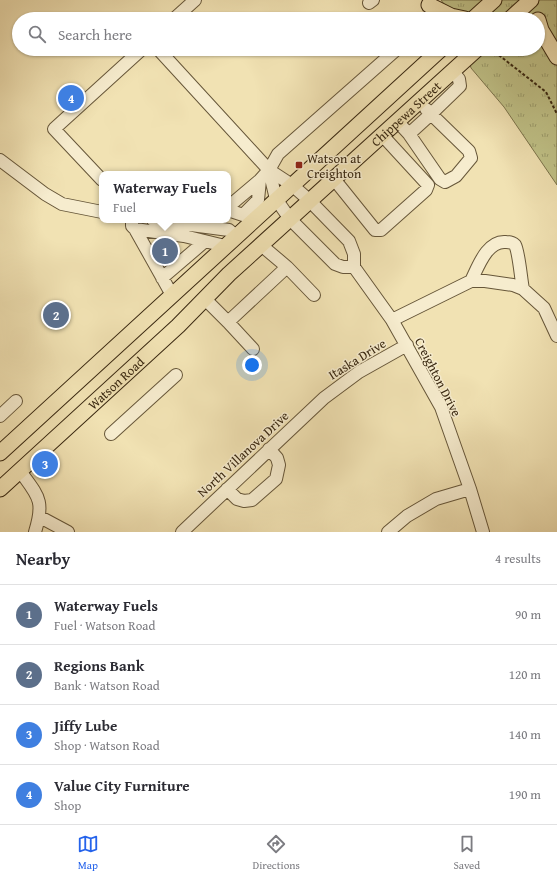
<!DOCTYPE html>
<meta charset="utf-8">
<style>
body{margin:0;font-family:"Gentium Book Plus",serif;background:#f2f2f3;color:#2b2b33}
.you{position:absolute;left:252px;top:365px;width:14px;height:14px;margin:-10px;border:3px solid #fff;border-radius:50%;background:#1a73e8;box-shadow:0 0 0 6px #1a73e833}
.badge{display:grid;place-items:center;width:26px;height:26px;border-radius:50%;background:#2563eb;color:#fff;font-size:13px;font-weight:700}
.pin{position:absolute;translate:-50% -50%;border:2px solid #fff;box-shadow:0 1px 4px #0006}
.popup{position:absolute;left:99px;top:171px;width:132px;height:52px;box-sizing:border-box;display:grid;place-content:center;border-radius:8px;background:#fff;filter:drop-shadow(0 1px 3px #0005);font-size:13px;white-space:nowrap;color:#7c7c81}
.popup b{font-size:15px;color:#2b2b33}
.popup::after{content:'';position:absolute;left:50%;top:100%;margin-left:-8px;border:8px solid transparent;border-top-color:#fff}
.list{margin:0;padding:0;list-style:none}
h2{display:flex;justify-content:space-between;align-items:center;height:52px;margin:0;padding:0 16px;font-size:17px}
h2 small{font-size:13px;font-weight:400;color:#7c7c81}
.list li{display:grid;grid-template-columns:26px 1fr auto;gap:12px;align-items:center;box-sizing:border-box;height:60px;padding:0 16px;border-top:1px solid #e1e1e2}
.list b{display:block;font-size:15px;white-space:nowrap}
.list p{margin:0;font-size:13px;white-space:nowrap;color:#7c7c81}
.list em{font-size:13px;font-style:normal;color:#7c7c81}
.icon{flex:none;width:22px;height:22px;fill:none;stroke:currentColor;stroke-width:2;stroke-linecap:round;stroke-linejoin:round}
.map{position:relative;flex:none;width:557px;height:532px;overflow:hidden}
.search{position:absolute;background:#fff;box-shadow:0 1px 3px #0004;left:12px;right:12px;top:12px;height:44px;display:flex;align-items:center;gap:10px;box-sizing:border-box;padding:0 14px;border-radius:22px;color:#7c7c81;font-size:15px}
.sheet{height:292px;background:#fff}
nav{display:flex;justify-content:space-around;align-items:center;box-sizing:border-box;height:56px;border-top:1px solid #e1e1e2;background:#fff;font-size:11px;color:#7c7c81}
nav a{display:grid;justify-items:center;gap:2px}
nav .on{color:#2563eb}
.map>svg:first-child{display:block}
.park{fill:url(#park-tufts);stroke:#7c744c}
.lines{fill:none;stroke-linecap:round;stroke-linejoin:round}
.minor-casing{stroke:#665639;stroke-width:14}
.major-casing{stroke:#382710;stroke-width:17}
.path{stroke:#382710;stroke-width:2;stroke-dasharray:3 2;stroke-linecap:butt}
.minor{stroke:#f6ecce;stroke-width:12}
.major{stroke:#f1e2b3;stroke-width:15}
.poi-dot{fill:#8f2418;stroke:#f6ecce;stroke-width:1.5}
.labels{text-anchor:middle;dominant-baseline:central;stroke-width:3;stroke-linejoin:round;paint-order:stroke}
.street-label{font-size:13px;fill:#382710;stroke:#f6ecce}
.poi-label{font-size:13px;fill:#382710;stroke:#f6ecce;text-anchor:start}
</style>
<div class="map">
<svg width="557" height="532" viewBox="0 0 557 532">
<defs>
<pattern id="park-tufts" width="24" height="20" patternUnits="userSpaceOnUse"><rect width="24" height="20" fill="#c0c288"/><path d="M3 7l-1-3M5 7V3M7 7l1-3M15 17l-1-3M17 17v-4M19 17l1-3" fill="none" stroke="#9d9e6e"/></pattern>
</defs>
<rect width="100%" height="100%" fill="#f1e2b3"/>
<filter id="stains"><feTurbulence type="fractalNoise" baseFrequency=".005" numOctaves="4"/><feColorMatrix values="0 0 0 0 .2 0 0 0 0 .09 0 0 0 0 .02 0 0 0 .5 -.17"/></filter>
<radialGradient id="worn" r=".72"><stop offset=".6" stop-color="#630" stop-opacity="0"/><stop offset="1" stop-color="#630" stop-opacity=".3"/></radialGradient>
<path class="park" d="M441 0H557V185L504 107 471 68 466 49H538V19H455Z"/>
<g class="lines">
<defs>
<path id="minor" d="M369 3 373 0
M174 19 195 0
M158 49 269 170 292 185 310 201 349 241 354 254V267L392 320 441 407 470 489 483 532
M426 109 431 114 460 86 459 79 452 71
M397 121 409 134 440 179 445 182 456 176 471 158 469 151 431 114 409 134
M0 160 45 194 62 204 102 212
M269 170 276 199 290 219 335 264 343 267H354
M334 179 375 230H381L426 190 428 185 382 135
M102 180 54 129 142 49
M228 207 260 180 269 170 278 154 397 49
M228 210 243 215 258 200 260 180
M132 220V226L135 229 184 236 225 246
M153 220 229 230 236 236
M135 229 172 295
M261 245 287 267 314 295
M162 278 204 242
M471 281C478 267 487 240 506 242 509 242 513 243 515 245 519 252 521 280 523 289
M205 299 228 322 253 349
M392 320 471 281H485L513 285 523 289 544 308 557 336
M228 322 287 267
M0 416 16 401
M111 434 176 375
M20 471C38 496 45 500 35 532
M227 489 237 499 244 501 252 500 276 479 279 465 277 458 269 449
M40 517 68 532
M182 532 324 398 359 372 407 345
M388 532 407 516 436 499 470 489"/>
<g id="major">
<path d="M429 5 451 16 465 19"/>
<path d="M473 19 494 0"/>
<path d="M510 19 531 0"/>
<path d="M538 20 541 30 557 57"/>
<path d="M0 453 441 49"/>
<path id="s1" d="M0 489 178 326 229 274 477 49"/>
</g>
</defs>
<use href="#minor" class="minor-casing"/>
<use href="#major" class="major-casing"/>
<path class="path" d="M491 49 546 92 557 114"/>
<use href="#minor" class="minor"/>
<use href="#major" class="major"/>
</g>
<rect class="poi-dot" x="295" y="161" width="8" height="8" rx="2"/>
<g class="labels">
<g class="street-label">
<text stroke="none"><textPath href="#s1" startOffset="553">Chippewa Street</textPath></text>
<text transform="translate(357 359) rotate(-32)">Itaska Drive</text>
<text transform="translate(438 377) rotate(63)">Creighton Drive</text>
<text stroke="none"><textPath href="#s1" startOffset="157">Watson Road</textPath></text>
<text transform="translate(243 454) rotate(-43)">North Villanova Drive</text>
</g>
<g class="poi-label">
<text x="307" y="158">Watson at<tspan x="307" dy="15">Creighton</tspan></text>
</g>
</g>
<rect width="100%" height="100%" filter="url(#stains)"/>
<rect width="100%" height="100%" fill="url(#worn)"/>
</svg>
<div class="you"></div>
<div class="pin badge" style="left:165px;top:251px;background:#5c6f8a">1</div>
<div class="popup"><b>Waterway Fuels</b>Fuel</div>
<div class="pin badge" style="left:56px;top:315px;background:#5c6f8a">2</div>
<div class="pin badge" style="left:45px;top:464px;background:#3f7fe0">3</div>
<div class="pin badge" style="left:71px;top:98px;background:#3f7fe0">4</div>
<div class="search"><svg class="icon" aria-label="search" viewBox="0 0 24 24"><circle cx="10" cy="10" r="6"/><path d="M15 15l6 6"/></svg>Search here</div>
</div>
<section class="sheet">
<h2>Nearby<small>4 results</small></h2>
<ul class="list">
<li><span class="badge" style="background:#5c6f8a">1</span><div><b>Waterway Fuels</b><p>Fuel · Watson Road</p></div><em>90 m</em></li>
<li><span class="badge" style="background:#5c6f8a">2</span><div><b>Regions Bank</b><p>Bank · Watson Road</p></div><em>120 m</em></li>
<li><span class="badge" style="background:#3f7fe0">3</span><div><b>Jiffy Lube</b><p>Shop · Watson Road</p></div><em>140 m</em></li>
<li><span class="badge" style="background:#3f7fe0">4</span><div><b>Value City Furniture</b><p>Shop</p></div><em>190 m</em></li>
</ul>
</section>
<nav>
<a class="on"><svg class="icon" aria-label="map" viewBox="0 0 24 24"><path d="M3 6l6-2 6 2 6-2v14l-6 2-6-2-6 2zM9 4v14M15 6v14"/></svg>Map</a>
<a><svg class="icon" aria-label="directions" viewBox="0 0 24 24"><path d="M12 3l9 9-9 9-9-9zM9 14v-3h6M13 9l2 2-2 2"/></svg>Directions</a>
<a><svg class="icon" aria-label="saved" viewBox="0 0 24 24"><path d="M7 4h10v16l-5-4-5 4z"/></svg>Saved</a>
</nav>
